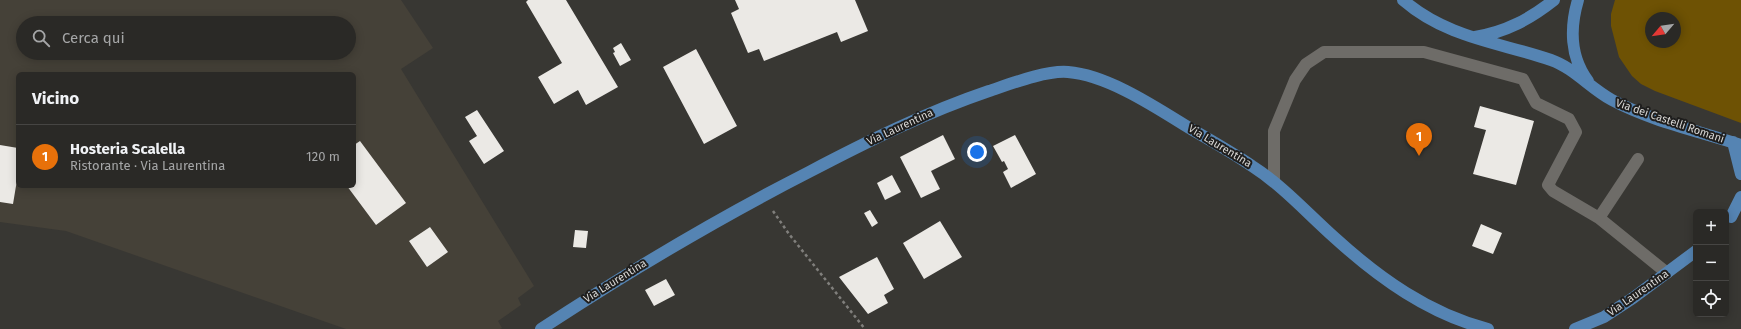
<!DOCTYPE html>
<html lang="it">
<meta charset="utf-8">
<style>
body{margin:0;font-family:"Fira Sans",sans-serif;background:#363532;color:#f1f3f6}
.controls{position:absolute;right:12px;bottom:12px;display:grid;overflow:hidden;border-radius:6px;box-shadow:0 2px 10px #0003}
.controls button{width:36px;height:36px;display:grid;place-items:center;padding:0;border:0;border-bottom:1px solid #464543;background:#2a2926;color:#f1f3f6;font:20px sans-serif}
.compass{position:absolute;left:1645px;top:12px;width:36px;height:36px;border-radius:50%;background:#2a2926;box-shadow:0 2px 10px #0003;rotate:241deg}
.you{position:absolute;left:977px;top:152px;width:14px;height:14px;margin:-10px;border:3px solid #fff;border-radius:50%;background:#1a73e8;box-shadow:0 0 0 6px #1a73e833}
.badge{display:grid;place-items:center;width:26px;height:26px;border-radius:50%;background:#83bcfb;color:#fff;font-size:13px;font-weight:700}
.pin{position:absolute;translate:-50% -33px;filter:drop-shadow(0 1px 2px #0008)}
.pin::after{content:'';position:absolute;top:21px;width:14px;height:12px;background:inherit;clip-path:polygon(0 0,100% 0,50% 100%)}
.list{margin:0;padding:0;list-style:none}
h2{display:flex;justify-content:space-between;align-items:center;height:52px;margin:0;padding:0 16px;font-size:17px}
h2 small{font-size:13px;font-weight:400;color:#a5a6a7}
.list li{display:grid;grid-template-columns:26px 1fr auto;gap:12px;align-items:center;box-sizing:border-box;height:64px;padding:0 16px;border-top:1px solid #464543}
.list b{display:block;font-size:15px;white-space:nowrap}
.list p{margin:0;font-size:13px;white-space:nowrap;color:#a5a6a7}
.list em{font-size:13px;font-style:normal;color:#a5a6a7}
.icon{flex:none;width:22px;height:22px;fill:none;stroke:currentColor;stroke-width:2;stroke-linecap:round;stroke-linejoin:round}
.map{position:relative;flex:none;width:1741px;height:329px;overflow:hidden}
.search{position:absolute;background:#2a2926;box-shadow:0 2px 10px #0003;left:16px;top:16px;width:340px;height:44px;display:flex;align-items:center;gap:10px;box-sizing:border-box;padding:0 14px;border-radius:22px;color:#a5a6a7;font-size:15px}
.panel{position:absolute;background:#2a2926;box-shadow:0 2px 10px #0003;left:16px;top:72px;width:340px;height:116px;border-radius:6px}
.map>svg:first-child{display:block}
.built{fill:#454138;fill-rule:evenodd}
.green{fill:#6e5204;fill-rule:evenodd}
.building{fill:#ebe9e5}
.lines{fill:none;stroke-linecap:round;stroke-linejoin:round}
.path{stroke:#807f7c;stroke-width:2.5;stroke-dasharray:3 3;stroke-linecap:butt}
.minor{stroke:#6e6c68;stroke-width:12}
.major{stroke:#5584b3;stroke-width:12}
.labels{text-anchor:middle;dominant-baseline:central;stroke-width:4;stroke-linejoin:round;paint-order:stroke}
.street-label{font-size:11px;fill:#d9d8d6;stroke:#1f1e1d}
</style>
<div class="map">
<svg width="1741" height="329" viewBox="0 0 1741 329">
<rect width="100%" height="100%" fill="#383733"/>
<path class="built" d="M0 0H401L433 48 401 69 534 286 518 298 521 305 498 321 502 328 500 329H346L66 231 0 222ZM23 23H349V53H23ZM18 74H354V186H18Z"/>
<path class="green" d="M1615 0H1741V123L1655 91 1641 84 1632 76 1619 57 1611 26V14ZM1651 18H1675V42H1651Z"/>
<path class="building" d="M528 0H566L618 87 586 105 578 90 554 104 538 77 562 63 526 2Z
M735 0H855L868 31 841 42 837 32 764 61 759 49 748 53 731 13 739 9Z
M621 43 631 60 620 66 613 53 615 52 613 48Z
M696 49 737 126 704 144 663 67Z
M1480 106 1534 121 1516 185 1473 174 1486 130 1474 127Z
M477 110 504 151 484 164 469 141 477 136 465 117Z
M943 135 955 159 931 171 940 189 921 198 900 157Z
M1015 135 1036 174 1011 188 1003 172 1008 169 1004 161 1002 162 993 146Z
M360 141 406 203 376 225 347 186H354V145Z
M0 145 18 148V174L13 204 0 202Z
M892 175 901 192 885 200 877 183Z
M870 210 878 223 872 227 864 213Z
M940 221 962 257 924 279 903 243Z
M1481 224 1502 233 1493 254 1472 246Z
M430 227 448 252 427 267 409 241Z
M575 230 588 231 586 248 573 247Z
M877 257 894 289 884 295 888 303 868 314 839 277Z
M666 279 675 295 654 306 645 290Z"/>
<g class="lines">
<path class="path" d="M773 211 789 234 865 329"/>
<path class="minor" d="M1638 159 1599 218 1667 273
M1274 181V131L1295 80 1306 64 1324 52H1424L1523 79 1536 103 1569 119 1576 132 1548 185 1553 191 1599 218"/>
<path class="major" d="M1403 0C1447 38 1498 42 1551 60 1574 68 1591 89 1612 100 1651 121 1699 131 1741 145
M1578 0C1570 27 1570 57 1588 81
M1475 37C1506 32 1530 19 1554 0
M1733 142 1741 174
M1731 217 1741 197
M541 329C628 272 717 219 809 172 868 141 927 112 989 91 1010 84 1047 70 1068 72 1108 75 1157 108 1191 129 1212 141 1233 153 1252 166 1283 186 1307 213 1335 238 1379 278 1429 314 1488 329
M1575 329 1604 317 1633 298 1696 251"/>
</g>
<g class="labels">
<g class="street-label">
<text transform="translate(1670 121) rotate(19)">Via dei Castelli Romani</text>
<text transform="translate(900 127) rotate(-25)">Via Laurentina</text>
<text transform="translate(1220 146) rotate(31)">Via Laurentina</text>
<text transform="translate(615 281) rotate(-32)">Via Laurentina</text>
<text transform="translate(1638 293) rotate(-35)">Via Laurentina</text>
</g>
</g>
</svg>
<div class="controls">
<button>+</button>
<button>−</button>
<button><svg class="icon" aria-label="locate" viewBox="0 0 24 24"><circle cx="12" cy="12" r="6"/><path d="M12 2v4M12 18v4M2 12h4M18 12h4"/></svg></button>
</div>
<svg class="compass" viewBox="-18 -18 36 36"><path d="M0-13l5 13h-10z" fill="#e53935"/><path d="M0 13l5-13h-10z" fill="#a5a6a7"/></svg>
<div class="you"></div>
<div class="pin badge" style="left:1419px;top:156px;background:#e8710a">1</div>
<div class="search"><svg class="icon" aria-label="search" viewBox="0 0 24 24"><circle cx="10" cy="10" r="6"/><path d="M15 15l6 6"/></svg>Cerca qui</div>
<section class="panel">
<h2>Vicino<small></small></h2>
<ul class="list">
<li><span class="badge" style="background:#e8710a">1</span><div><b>Hosteria Scalella</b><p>Ristorante · Via Laurentina</p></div><em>120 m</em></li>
</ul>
</section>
</div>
